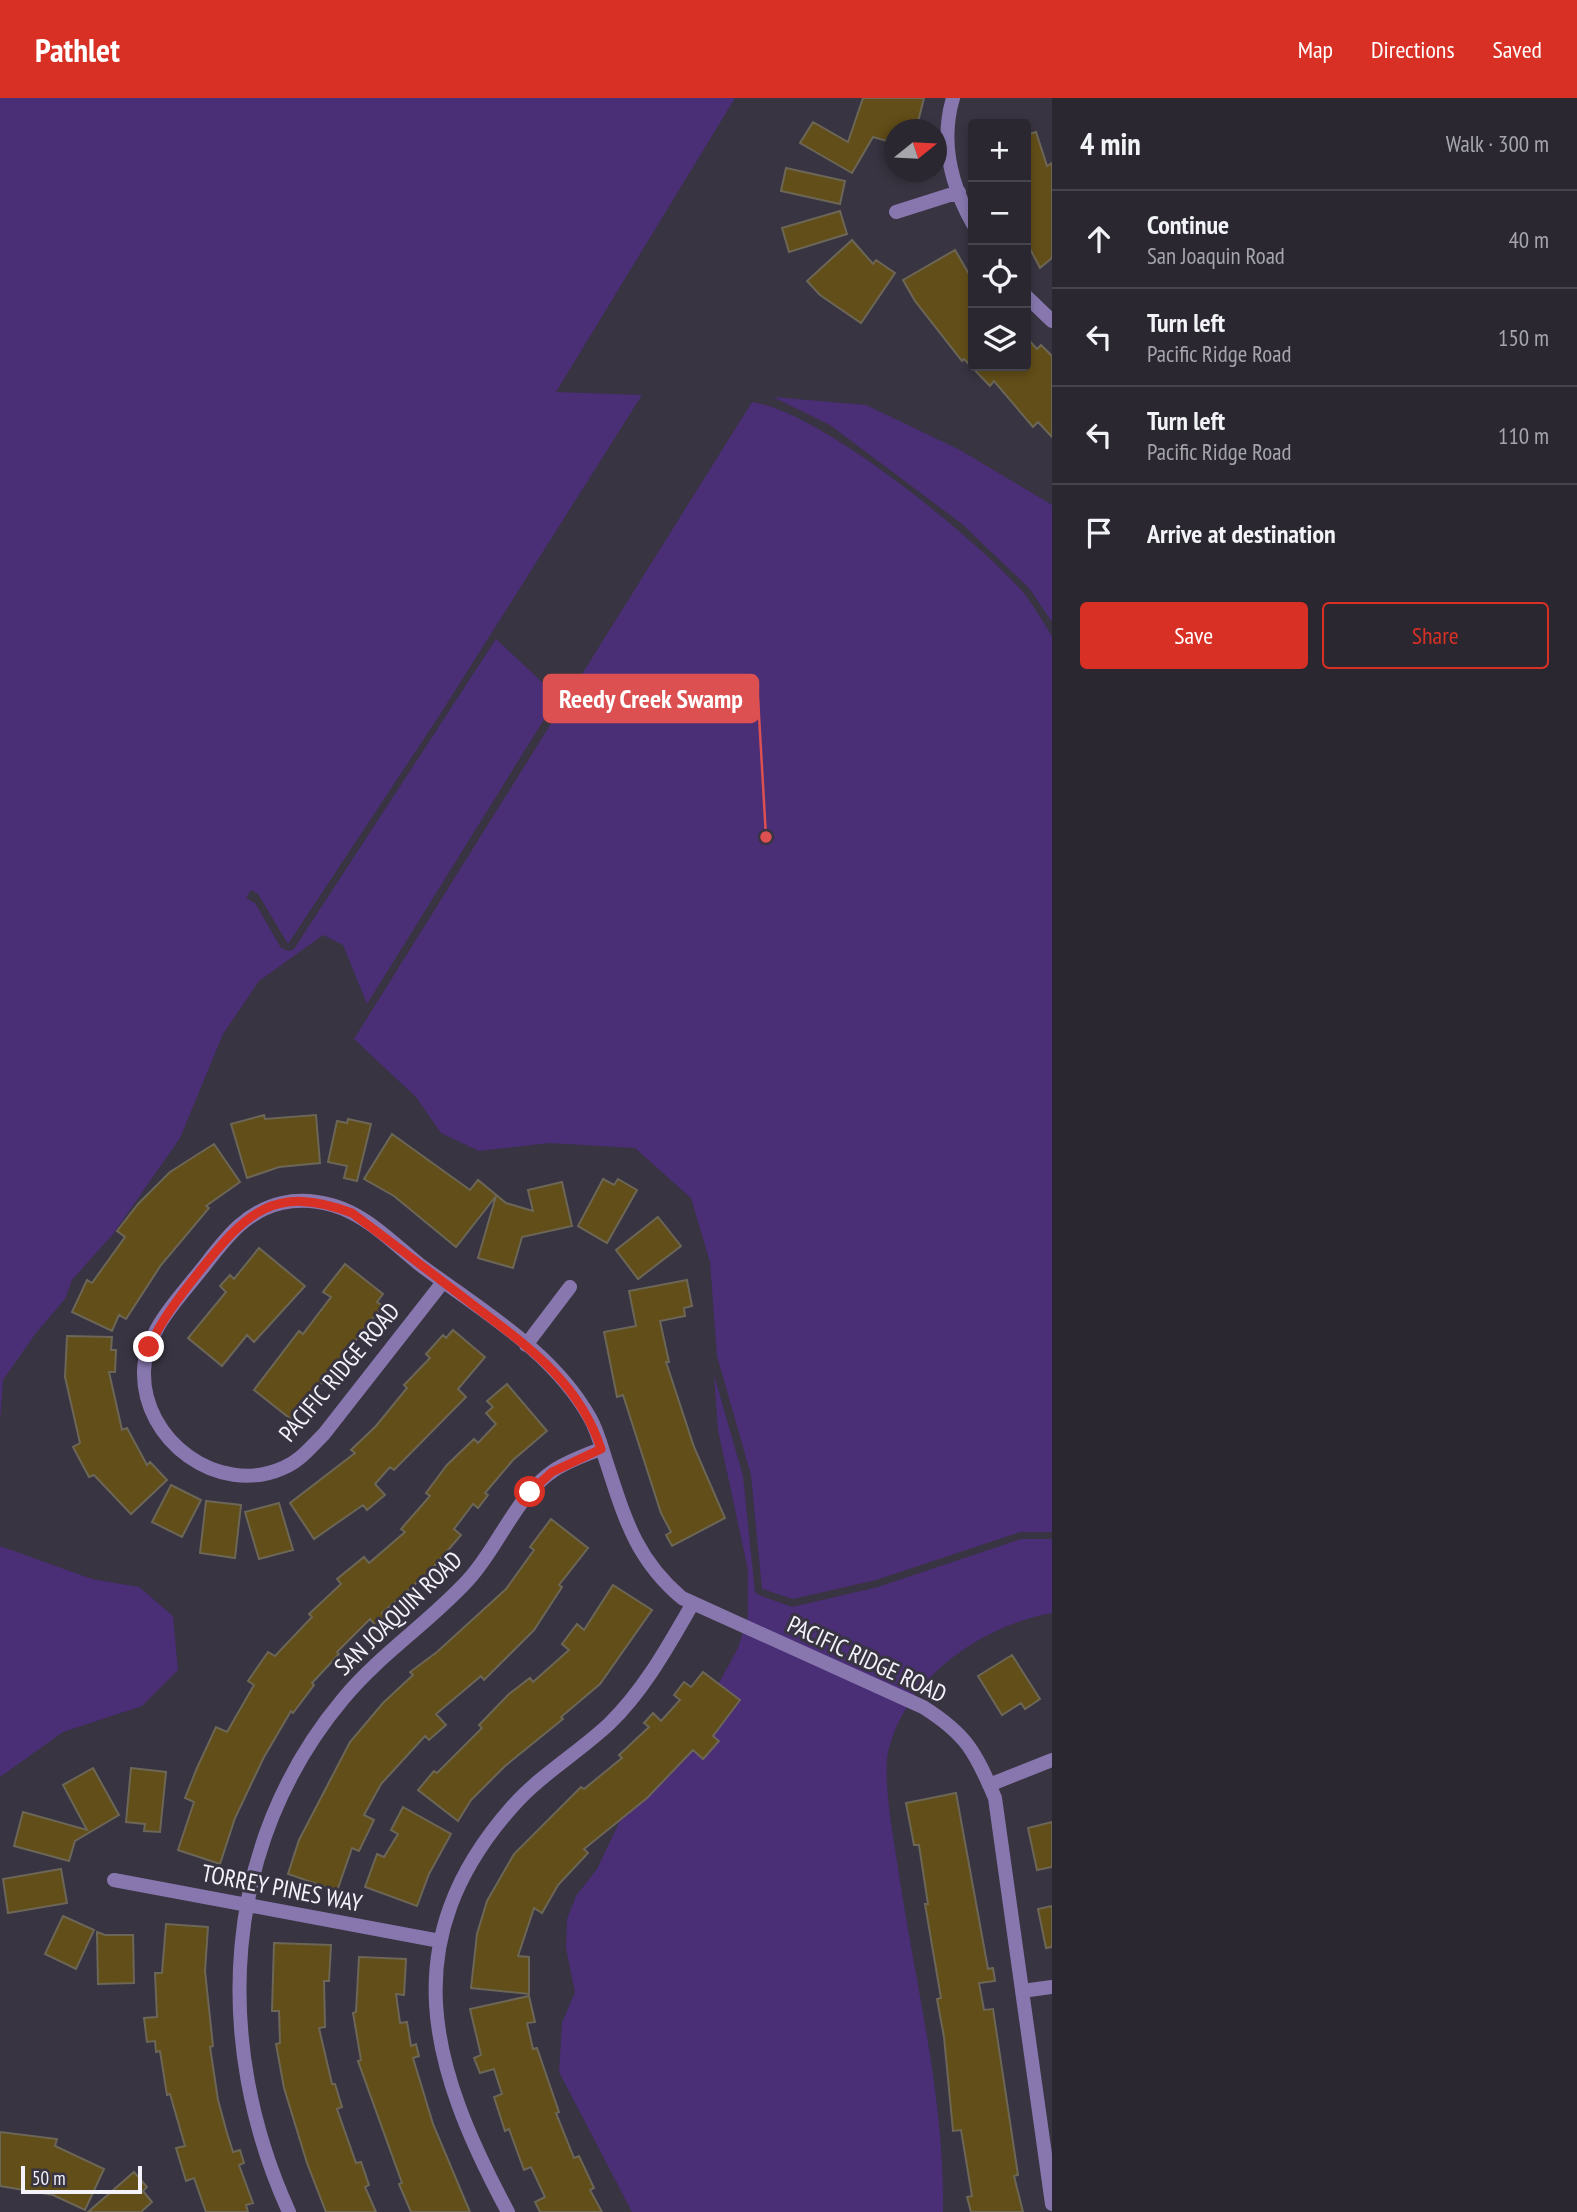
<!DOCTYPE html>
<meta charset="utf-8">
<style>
body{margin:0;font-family:"PT Sans Narrow",sans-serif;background:#322f39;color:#f1f3f6}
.controls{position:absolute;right:21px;top:21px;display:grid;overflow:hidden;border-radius:7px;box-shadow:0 4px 10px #0003}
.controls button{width:63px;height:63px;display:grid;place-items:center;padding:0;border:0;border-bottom:2px solid #46444d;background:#2a2731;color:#f1f3f6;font:35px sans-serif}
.compass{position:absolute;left:884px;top:21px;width:63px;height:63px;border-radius:50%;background:#2a2731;box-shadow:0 4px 10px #0003;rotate:72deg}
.scale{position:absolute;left:21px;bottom:18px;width:121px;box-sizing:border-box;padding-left:7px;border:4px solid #f4f2fa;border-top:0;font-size:19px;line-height:24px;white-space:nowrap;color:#f4f2fa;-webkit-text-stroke:5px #383441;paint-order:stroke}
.stop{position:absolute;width:21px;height:21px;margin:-16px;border:5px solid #d93025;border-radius:50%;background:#fff}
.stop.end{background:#d93025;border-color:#fff;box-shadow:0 2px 7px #0008}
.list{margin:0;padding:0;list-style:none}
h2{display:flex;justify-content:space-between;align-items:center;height:91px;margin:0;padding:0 28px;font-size:30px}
h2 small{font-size:23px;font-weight:400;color:#a5a5ab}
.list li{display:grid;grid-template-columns:46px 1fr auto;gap:21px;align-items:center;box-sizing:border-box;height:98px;padding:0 28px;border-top:2px solid #46444d}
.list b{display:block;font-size:26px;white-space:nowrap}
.list p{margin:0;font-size:23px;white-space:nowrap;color:#a5a5ab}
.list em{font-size:23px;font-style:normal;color:#a5a5ab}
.actions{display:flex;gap:14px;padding:21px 28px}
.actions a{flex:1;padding:16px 0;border:2px solid #d93025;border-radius:7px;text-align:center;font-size:24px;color:#d93025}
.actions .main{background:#d93025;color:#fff}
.icon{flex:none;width:38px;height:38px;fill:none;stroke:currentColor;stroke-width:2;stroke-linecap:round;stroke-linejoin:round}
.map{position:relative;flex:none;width:1052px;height:2114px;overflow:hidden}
header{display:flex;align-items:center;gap:42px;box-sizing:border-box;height:98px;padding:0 35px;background:#d93025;color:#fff}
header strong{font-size:33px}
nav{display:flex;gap:38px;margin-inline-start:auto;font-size:24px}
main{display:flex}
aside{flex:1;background:#2a2731}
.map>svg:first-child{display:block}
.green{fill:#4a2e76}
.building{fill:#624e18;stroke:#6c6657;stroke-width:2}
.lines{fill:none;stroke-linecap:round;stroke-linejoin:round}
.street{stroke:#8777ae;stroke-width:14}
.route{stroke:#d93025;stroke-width:9}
.labels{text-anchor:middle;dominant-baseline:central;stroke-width:6;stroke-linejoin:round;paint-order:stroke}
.street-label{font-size:24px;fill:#f4f2fa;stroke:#383441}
.leader{fill:none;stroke:#dc5052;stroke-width:2.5}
.callout-dot{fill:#dc5052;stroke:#383441;stroke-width:2.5}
.callout{fill:#dc5052;stroke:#dc5052;stroke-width:2.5}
.callout-label{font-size:26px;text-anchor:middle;font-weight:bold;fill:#fff}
</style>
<header>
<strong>Pathlet</strong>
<nav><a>Map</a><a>Directions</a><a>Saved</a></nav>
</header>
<main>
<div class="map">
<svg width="1052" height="2114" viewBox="0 0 1052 2114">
<rect width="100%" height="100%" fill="#383441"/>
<path class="green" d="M0 0H735L556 294 642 297 439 618 288 846 258 796 251 792 246 800 255 805 281 850 289 853 294 851 496 541 558 599 367 906 343 847 323 837 259 883 223 936 180 1040 113 1136 72 1182 65 1201 36 1235 3 1282 0 1323Z
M773 299 866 307 960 352 1052 407V524L1029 490 962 426 830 327Z
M752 304C821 314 974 439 1022 493 1033 506 1042 523 1052 538V1434H1020L876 1482 793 1501 762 1491 751 1377 717 1258 710 1164 691 1100 635 1050 549 1045 479 1053 441 1035 416 999 354 941Z
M714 1277 743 1378 755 1494 759 1497 792 1509 878 1489 1021 1441H1052V1515C981 1528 908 1579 889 1650 881 1679 895 1746 899 1777 916 1889 945 2001 943 2114H632L559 1974 562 1925 575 1894 566 1850 567 1821 576 1798 597 1771 630 1702 708 1605 738 1550 748 1519V1472L718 1332Z
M0 1448 92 1481 139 1489 173 1518 178 1572 142 1608 63 1634 0 1679Z"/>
<path class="building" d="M863 0H924L916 32H894V45L873 39 852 75 800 45 813 24 848 44Z
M1036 34 1047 68 1052 65V160L1040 170 1026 143V37Z
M786 70 845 83 840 106 781 93Z
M840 113 847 136 789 154 782 130Z
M852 142 873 166 876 162 895 175 861 225 820 197 807 183Z
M955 152 973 183V268H1026V239L1037 251 1041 247 1052 258V339L1038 324 1033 329 994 283 990 288 964 261 962 263 915 203 903 182Z
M264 1017 265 1021 316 1017 320 1065 279 1069 247 1080 231 1026Z
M348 1021 371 1026 357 1083 344 1080 347 1068 328 1064 337 1023 347 1025Z
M392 1036 470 1092 478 1082 506 1105 533 1113 528 1092 562 1084 572 1128 522 1139 513 1170 478 1160 496 1098 456 1149 394 1098 364 1081Z
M214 1046 240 1084 206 1108 209 1110 161 1167 126 1221 119 1217 112 1233 72 1214 87 1182 92 1185 125 1139 117 1133 138 1106 170 1074Z
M603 1081 614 1087 618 1081 637 1092 607 1145 578 1128Z
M658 1119 681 1148 638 1181 616 1152Z
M259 1150 305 1188 254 1244 247 1237 222 1268 188 1240 226 1194 220 1188 230 1177 234 1181Z
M345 1166 383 1196 377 1204 383 1208 292 1322 254 1292 299 1233 303 1236 331 1199 323 1194Z
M687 1182 692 1208 684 1210 685 1218 660 1223 669 1264H666L694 1349 725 1420 672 1448 666 1437 671 1434 661 1415 623 1297 617 1299 604 1234 636 1228 629 1193Z
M453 1232 485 1259 458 1291 466 1299 394 1372 390 1369 375 1386 385 1397 367 1412 363 1407 314 1441 290 1405 355 1355 351 1352 376 1328 407 1290 404 1287 430 1260 426 1256 443 1237 446 1240Z
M67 1238 112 1239 111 1252H116L115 1274H109L122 1332 127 1330 147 1367 150 1364 167 1382 131 1416 94 1377 89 1379 73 1349 80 1345 65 1279Z
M507 1286 547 1333 513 1362 485 1395 488 1397 478 1410 473 1406 454 1431 461 1437 430 1473 382 1515 386 1520 376 1528 370 1521 337 1554 339 1556 312 1585 314 1587 293 1615 291 1613 264 1659 235 1720 220 1766 178 1752 194 1704 185 1700 197 1670 216 1629 227 1634 254 1587 248 1583 268 1554 275 1558 312 1519 309 1516 341 1486 337 1481 364 1459 369 1465 405 1434 401 1431 430 1398 426 1395 447 1367 474 1341 478 1345 496 1326 486 1315 493 1309 487 1303Z
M171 1387 201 1402 182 1439 152 1424Z
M206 1403 241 1407 235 1460 200 1455Z
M279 1405 293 1452 259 1461 245 1414Z
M551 1421 588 1450 559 1487 562 1489 534 1532 484 1582 481 1578 436 1616 446 1627 429 1642 425 1638 381 1686 364 1717 374 1722 359 1753 352 1750 337 1793 288 1776 299 1742 350 1644 383 1605 413 1577 410 1574 437 1554 506 1491 534 1452 530 1449Z
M613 1487 652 1512 600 1586 561 1619 563 1621 505 1668 471 1702 458 1723 418 1692 434 1673 437 1675 482 1630 479 1627 509 1596 530 1580 533 1584 569 1552 562 1546 577 1526 584 1532Z
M1012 1557 1040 1601 1025 1611 1021 1605 1002 1617 978 1578Z
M703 1574 740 1602 713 1638 719 1643 703 1661 693 1652 647 1700 584 1751 588 1755 558 1787 542 1815 534 1810 518 1858 529 1859V1896L471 1890 477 1836 487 1803 514 1756 581 1689 584 1691 622 1660 619 1657 649 1629 644 1625 653 1615 661 1623 680 1602 674 1597 684 1584 691 1589Z
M93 1670 119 1717 75 1743 69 1763 14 1748 23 1714 87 1732 63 1687Z
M131 1670 166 1674 160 1734 144 1733 145 1726 126 1724Z
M956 1695 988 1871 993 1870 995 1883 979 1885 984 1912 993 1911 1018 2077 1014 2078 1023 2114H971L967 2099 972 2098 961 2032 953 2033 944 1939 937 1901 941 1900 925 1806H928L919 1747H914L906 1705Z
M403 1709 451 1736 429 1776 417 1808 365 1789 377 1756 384 1759 398 1736 391 1732Z
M1052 1724V1769L1037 1772 1028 1730Z
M61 1771 67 1805 8 1815 3 1781Z
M1052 1808V1849L1046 1850 1038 1811Z
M63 1818 94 1832 76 1871 45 1856Z
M166 1826 208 1829 205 1873 213 1948 210 1949 218 2002 227 2035 233 2054 240 2052 244 2065 239 2067 253 2105 246 2107 248 2114H206L194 2080 186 2083 176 2050 185 2048 170 1996 167 1997 160 1953 156 1954 155 1943 147 1944 144 1920 157 1919 155 1875H162Z
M97 1834 105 1837H133L134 1885 98 1886Z
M274 1845 331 1847 329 1883H324L325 1929 319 1930 332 1986H335L342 2009 337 2011 356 2065 361 2064 369 2087 365 2089 376 2114H326L307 2065 284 1990 276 1946 280 1945 279 1913H272Z
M359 1859 406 1861 404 1897 396 1896 400 1925 407 1924 411 1948 416 1946 419 1958 413 1960 433 2026 470 2114H411L399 2086 402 2085 358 1963 361 1962 353 1915 356 1914Z
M529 1898 535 1924 527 1925 533 1951 537 1950 559 2014 556 2015 574 2060 579 2058 594 2090 590 2092 602 2114H540L535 2104 545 2099 531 2069 524 2072 509 2031 505 2033 494 1999 502 1996 494 1971 480 1975 474 1960 481 1957 470 1911Z
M0 2034 57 2041 55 2048 104 2071 85 2112 53 2097 0 2088Z
M134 2074 147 2089 143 2093 152 2104 141 2114H88Z"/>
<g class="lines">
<path class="street" d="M953 0C940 44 951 87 973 126
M896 114 959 94
M1026 198 1052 223
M443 1184 324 1336C311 1349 300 1363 283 1370 218 1399 142 1342 144 1273 145 1232 181 1198 205 1167 226 1140 246 1113 282 1105 304 1100 330 1104 350 1114 375 1126 398 1149 419 1166 479 1211 553 1253 590 1320 598 1334 602 1351 607 1366 625 1421 636 1461 682 1500L923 1609C966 1636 975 1653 995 1700L1052 2106
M526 1247 570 1189
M989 1687 1052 1662
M114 1782 440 1843
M1022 1893 1052 1889
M289 2114C212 1945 221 1747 343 1601 380 1556 430 1524 469 1481 499 1448 516 1398 553 1373 568 1363 585 1357 601 1351
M508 2114C430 1969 393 1844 512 1709 540 1677 578 1655 609 1626 645 1591 668 1548 693 1505"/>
</g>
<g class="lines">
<path class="route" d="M149 1249C162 1221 180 1198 199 1174 245 1116 274 1085 352 1115 391 1144 429 1173 468 1203 523 1245 579 1282 601 1351L552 1374 530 1394"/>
</g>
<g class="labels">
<g class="street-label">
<text transform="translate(339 1274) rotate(-50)">PACIFIC RIDGE ROAD</text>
<text transform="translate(398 1515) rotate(-44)">SAN JOAQUIN ROAD</text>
<text transform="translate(867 1561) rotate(25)">PACIFIC RIDGE ROAD</text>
<text transform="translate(282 1790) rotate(11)">TORREY PINES WAY</text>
</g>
</g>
<path class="leader" d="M766 739L758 600"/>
<circle class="callout-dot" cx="766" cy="739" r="7"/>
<rect class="callout" x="544" y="577" width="214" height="47" rx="7"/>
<g class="callout-label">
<text x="651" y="610">Reedy Creek Swamp</text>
</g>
</svg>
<div class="controls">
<button>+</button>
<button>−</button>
<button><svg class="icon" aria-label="locate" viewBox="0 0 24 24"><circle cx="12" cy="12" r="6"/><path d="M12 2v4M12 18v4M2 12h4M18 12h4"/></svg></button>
<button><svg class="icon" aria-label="layers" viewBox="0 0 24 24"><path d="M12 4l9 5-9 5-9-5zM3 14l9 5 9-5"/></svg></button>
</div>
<svg class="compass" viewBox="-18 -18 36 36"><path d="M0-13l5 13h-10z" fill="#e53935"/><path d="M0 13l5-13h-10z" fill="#a5a5ab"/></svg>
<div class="scale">50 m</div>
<div class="stop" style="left:530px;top:1394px"></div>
<div class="stop end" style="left:149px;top:1249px"></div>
</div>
<aside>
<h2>4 min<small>Walk · 300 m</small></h2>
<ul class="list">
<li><svg class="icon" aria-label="ahead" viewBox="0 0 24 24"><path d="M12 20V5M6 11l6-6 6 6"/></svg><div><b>Continue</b><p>San Joaquin Road</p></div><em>40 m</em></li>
<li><svg class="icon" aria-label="left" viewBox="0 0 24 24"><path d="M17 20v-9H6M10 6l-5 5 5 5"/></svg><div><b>Turn left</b><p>Pacific Ridge Road</p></div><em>150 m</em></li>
<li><svg class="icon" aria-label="left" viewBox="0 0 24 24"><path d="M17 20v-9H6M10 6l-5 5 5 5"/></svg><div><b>Turn left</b><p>Pacific Ridge Road</p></div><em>110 m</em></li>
<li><svg class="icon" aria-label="arrive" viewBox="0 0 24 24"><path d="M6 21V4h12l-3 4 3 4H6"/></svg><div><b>Arrive at destination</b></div></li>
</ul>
<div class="actions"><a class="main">Save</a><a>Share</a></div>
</aside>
</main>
